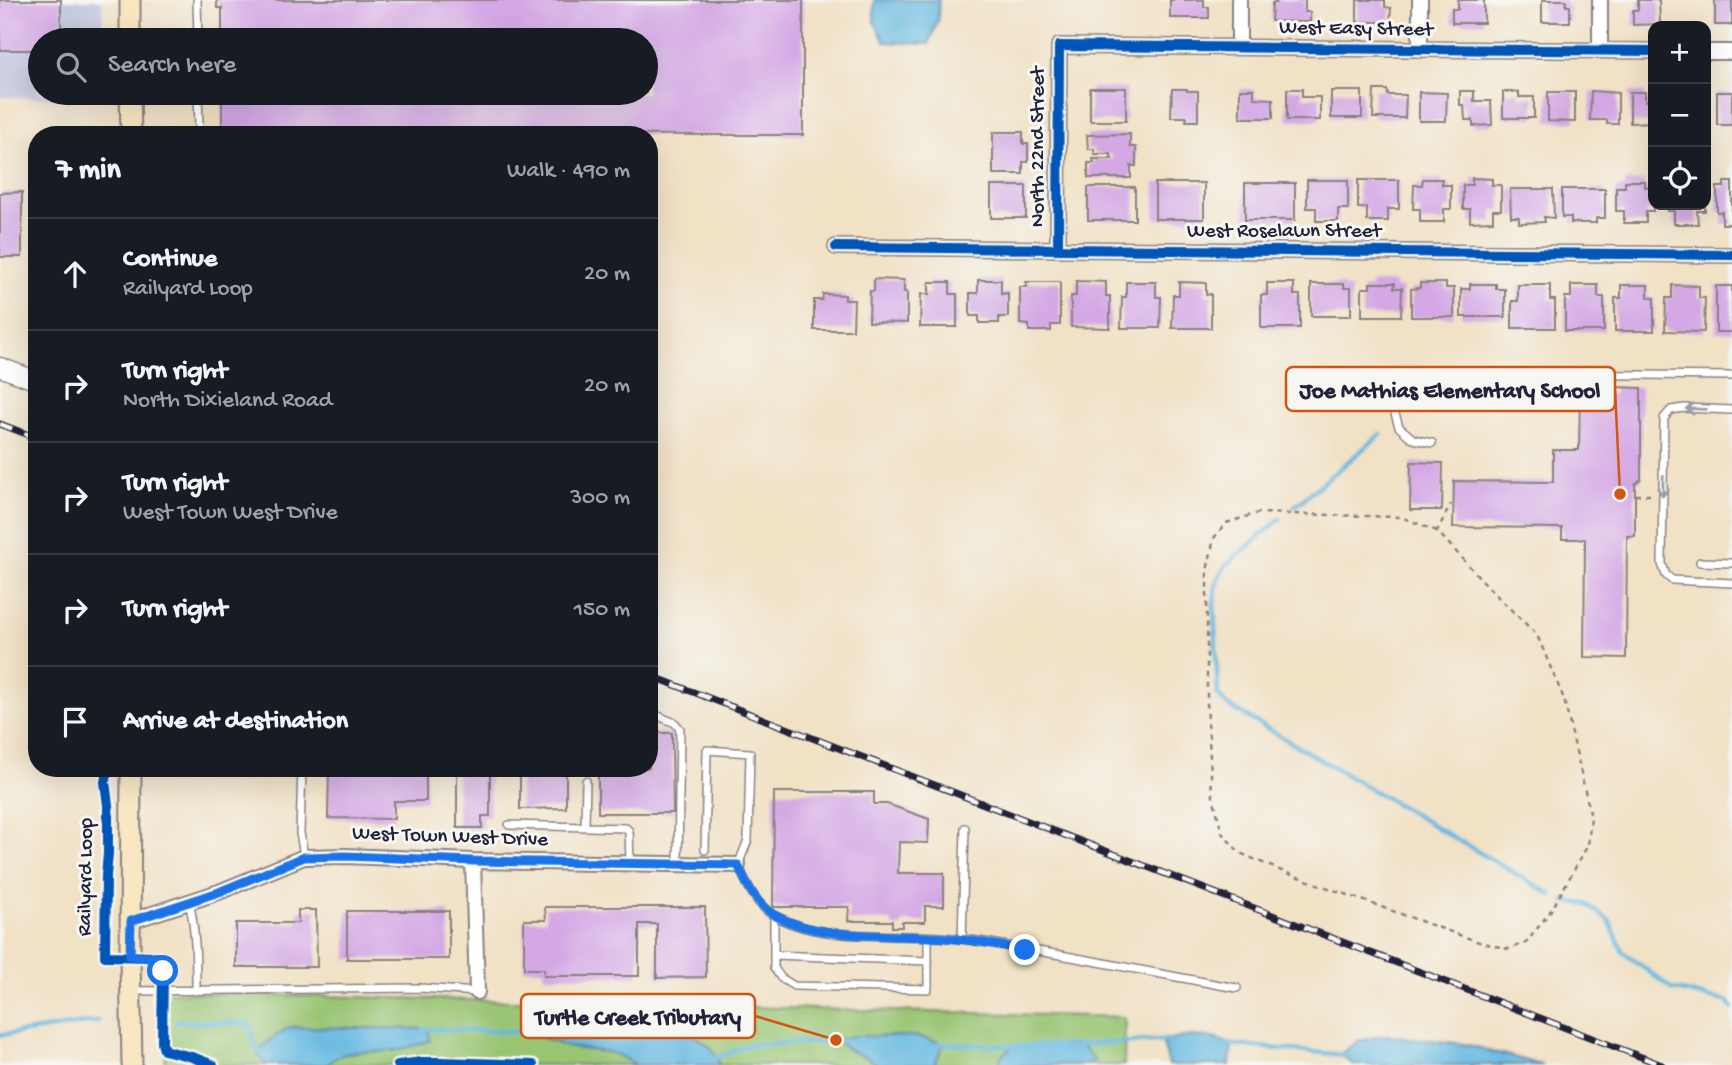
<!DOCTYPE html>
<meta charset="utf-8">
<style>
body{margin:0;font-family:"Gochi Hand",sans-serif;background:#20242c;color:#f1f3f6}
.controls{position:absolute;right:21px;top:21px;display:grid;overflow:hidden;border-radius:14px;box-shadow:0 7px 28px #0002}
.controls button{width:63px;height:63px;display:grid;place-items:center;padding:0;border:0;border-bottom:2px solid #363941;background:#171b24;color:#f1f3f6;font:35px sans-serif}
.stop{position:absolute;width:21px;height:21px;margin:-16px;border:5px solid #1a73e8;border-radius:50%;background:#fff}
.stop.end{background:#1a73e8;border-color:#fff;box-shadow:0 2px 7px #0008}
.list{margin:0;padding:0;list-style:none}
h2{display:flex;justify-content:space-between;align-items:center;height:91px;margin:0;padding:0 28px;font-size:30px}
h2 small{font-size:23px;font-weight:400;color:#9ea1a6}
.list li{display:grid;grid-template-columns:46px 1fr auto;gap:21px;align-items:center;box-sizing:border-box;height:112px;padding:0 28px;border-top:2px solid #363941}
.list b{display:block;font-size:26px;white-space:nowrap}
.list p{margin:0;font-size:23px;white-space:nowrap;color:#9ea1a6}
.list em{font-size:23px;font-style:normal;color:#9ea1a6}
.icon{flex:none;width:38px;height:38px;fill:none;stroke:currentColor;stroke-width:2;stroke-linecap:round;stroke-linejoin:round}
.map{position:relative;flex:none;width:1732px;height:1065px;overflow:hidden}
.search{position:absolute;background:#171b24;box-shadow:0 7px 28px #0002;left:28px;top:28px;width:630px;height:77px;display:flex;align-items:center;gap:18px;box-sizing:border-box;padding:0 24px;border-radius:38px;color:#9ea1a6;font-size:26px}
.panel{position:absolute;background:#171b24;box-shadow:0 7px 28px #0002;left:28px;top:126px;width:630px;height:651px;border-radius:28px}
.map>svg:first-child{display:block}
.industrial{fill:#bec2dd}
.green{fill:#99c573;stroke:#5e7457;stroke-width:2}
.water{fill:#64b8e0;stroke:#436d8e;stroke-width:2}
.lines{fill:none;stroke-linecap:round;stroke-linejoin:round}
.stream{stroke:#64b8e0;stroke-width:4.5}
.building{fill:#d4a7e5}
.service-casing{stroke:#8a8280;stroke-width:10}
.minor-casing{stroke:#8a8280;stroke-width:18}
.tertiary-casing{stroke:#8a8280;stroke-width:21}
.secondary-casing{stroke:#8a8280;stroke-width:23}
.path{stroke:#8a8280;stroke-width:2.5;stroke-dasharray:5 5;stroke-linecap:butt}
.service{stroke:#fff;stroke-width:7}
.minor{stroke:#fff;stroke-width:14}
.tertiary{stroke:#fff;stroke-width:18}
.secondary{stroke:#f9e7c3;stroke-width:19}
.rail-casing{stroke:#22223b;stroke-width:7}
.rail{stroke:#f6f6f2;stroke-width:4.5;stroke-dasharray:13;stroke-linecap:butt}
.cycleway-casing{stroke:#f6f6f2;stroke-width:15}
.cycleway{stroke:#0057b8;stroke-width:10}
.oneway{stroke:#9c9ca7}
.route{stroke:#1a73e8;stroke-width:9}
.labels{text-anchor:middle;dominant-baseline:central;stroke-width:6;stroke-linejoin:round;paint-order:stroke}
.street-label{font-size:21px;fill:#22223b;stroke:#f6f6f2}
.leader{fill:none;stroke:#d45411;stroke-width:2.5}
.callout-dot{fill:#d45411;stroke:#f6f6f2;stroke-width:2.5}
.callout{fill:#f6f6f2;stroke:#d45411;stroke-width:2.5}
.callout-label{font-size:23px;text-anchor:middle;font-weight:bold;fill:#22223b}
</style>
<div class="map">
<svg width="1732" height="1065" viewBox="0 0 1732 1065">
<rect width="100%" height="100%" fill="#f6f6f2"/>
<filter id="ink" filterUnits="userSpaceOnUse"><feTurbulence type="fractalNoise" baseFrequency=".0143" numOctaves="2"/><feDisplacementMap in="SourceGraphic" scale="14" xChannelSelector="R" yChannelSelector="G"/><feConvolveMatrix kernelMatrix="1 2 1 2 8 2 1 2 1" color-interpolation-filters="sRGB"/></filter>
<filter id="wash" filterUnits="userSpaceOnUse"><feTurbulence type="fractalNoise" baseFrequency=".00686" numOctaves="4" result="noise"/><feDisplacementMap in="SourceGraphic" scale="28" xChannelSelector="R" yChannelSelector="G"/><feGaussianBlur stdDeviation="1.57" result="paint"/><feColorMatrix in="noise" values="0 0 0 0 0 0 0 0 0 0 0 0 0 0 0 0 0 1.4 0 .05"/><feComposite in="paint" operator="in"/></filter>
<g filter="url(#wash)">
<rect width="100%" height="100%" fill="#f1e1c5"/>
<path class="industrial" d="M0 0H102L103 40H40V93H103L104 98 0 97Z"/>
<path class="green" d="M166 992 1125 1017 1124 1065H165Z"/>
<path class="water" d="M874 0H939L938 20 929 44 885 42 874 21Z
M541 1025 643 1026 688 1030 710 1047 718 1057 719 1065H636L614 1053 567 1047 528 1032Z
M290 1027 428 1029 430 1041C419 1044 408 1048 397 1050 372 1055 348 1044 327 1065H266L257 1052 271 1039Z
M1386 1035 1464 1044 1543 1065H1354L1340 1054 1358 1041Z
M853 1036H915L944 1044 934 1065H878L869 1059 847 1049 836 1040Z
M1193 1036 1213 1038 1232 1044 1230 1065H1169L1162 1040Z
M1081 1045 1095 1061 1081 1065H999L1001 1056 1013 1046Z"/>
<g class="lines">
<path class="stream" d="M1294 507 1381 434
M1280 519 1225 566 1217 580 1214 603 1218 695 1227 705 1552 895
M1565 901 1586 904 1609 920 1623 952 1672 989 1729 1002 1732 1008
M176 1021 249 1024 257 1052 263 1051
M424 1029 531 1032
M0 1035 26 1032 98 1021
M938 1044 1013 1046 1081 1045 1167 1040
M1228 1044 1345 1055
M713 1057H718L748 1045 842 1041"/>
</g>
<g id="blocks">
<path class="building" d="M0 0H61V40H40V50H0Z
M217 0H803V135L222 134V93H646V40H222V8H217Z
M1170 0H1204V7H1209V18H1170Z
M1276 0H1305V12H1310V22L1271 21 1272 3H1276Z
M1357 0H1385V7L1391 8 1390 22H1357Z
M1458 0H1484V23H1452V9H1458Z
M1542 0H1566V6H1570V22H1542Z
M1638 0H1659L1660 24 1633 25V10H1638Z
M1715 0H1732V25H1715Z
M1090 88H1126V121H1090Z
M1172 89H1187V91H1198V121H1186L1187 117H1171Z
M1240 89H1254V98L1273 99V118H1240Z
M1287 89H1302V97H1320V120H1287Z
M1374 90H1387L1388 95H1406L1405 118H1373Z
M1331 91H1362V118H1331Z
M1460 91H1474V101H1491L1492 125 1473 126V120H1465L1464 105H1460Z
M1591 91 1618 93V124H1607V120H1590Z
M1419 92 1447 93 1446 121H1419Z
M1503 92H1519V97H1534V118H1503Z
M1548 92H1575V122L1548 121Z
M1630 92H1645V101H1653V122L1630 123Z
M1717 92H1732V125H1717Z
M993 132H1023V144H1028V162H1023V174H993Z
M1130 134V147H1136V166H1131V178H1088V163H1094L1093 159H1112L1111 154H1094V149H1088L1087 135Z
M1472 178 1492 179V185H1501V210H1493V221L1470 222V209H1463V185H1472Z
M1423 179H1442V185H1451V209H1444V222H1420V209H1413L1414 185H1422Z
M1307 180H1348V209H1338V221H1316V208H1307Z
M1358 180H1399V209H1388V221H1367V208H1358Z
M1625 181H1645V187H1653V211H1646V223H1624V211H1616V187H1625Z
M1724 182H1732V224H1722V212H1717V187H1724Z
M1155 183H1204V219H1155Z
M1245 183H1295V220H1245Z
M991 186H1026V218H991Z
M1088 187H1135V220H1088Z
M1510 189H1553L1554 218 1544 217 1545 222 1519 223V217H1511Z
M1562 189H1605V218H1596V223H1571V217H1562Z
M22 192V257H0V193Z
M1667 205H1705V211H1697L1698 224H1674V211H1667Z
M874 279 904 280V292H907V323L869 322 870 291H874Z
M978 280H1001V294L1008 293V317H999V323H979V316H970V293H978Z
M1076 281 1106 282V296H1110V328L1071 327V296H1076Z
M929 282H950V294H957V327H920L921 294H929Z
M1026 282H1060V325H1051V331H1029V325L1020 324V287H1027Z
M1126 282H1156V297H1161L1160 328H1121L1122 297H1126Z
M1179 282 1206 283V295L1211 294V328H1172L1173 295H1179Z
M1267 283H1294V295H1300V328H1261V295H1267Z
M1370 283H1395L1394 288H1402L1401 316H1362V288H1370Z
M1420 283H1446V288H1454V317H1411V289L1420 288Z
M1311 284H1344V288H1351V316H1311Z
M1470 284H1496V289H1505V317H1461V289H1470Z
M1518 285H1550V300H1555V328H1512V301H1518Z
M1571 285H1598V297H1604V331H1565V297H1571Z
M1621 285H1648V297L1654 298V331H1615V298H1621Z
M1672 285 1699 286V298H1705L1704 332 1665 331 1666 298H1672Z
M1716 286H1732V332H1716Z
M823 294 845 295V300H854L853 330H814V300H822Z
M1614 387 1641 388V479L1635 484V536H1627L1626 658 1584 657 1585 539H1562V528L1453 527 1454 481 1553 482V450H1579L1580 394H1614Z
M1411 462 1443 463 1442 510H1410Z
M649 733H672L673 813H598V768H649Z
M329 768H426V801H394V819L328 818Z
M457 768H490V816H482V828H457Z
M566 769V808L520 809V770Z
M774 792H874V804H887L929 819 928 843 899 842 898 873H944V906H925V922H902V927H892V921H848L849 907H773Z
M545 907H705L706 977 657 978V924H639V976H544V969H524V920H546Z
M298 910H316L317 967H236V923H298Z
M347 911H449V959H347Z"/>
</g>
</g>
<g filter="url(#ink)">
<use href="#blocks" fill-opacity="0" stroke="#8a8280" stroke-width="2"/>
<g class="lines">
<defs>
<path id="service" d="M197 0 198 40
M198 93 199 127 204 135
M1420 373 1403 380 1396 396 1395 414 1399 427 1413 439 1432 443
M1545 374 1732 376
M1732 410 1684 408 1671 410 1664 418 1662 564 1666 575 1672 580 1732 583
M1700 562 1732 563
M649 712 675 723 680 729 678 864
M302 768 300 833 304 856
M509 825 626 828 629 831 630 863
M585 826 586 781
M705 850 707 750 750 753 748 840 738 865C747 884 755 905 775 916 828 945 905 931 964 939 1055 952 1146 972 1237 988
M189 901C196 931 196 960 196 991
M774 915V968L781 978 794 986 928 989V937
M962 939 965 828
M774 955 928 961
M132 991 420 988 477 992"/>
<path id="minor" d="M1239 47V0
M1420 50V0
M1600 50V0
M1706 52H1732
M836 247 1732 255
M1058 249 1059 46 1653 51
M473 861 477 992
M131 921 219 892 304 857 345 856 473 861 738 865"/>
<path id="tertiary" d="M0 367 37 381"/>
<path id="secondary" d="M130 0V40
M130 93 131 135
M131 768 130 956 132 1065"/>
</defs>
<use href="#service" class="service-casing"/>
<use href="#minor" class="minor-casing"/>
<use href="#tertiary" class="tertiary-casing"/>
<use href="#secondary" class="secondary-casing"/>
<path class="path" d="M1635 495H1654
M1437 531 1401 517 1258 513 1226 523 1214 538 1207 571V703L1212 792 1222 833 1240 853 1284 872 1479 942 1508 949 1526 943 1552 909 1588 845 1591 817 1564 699 1537 635 1494 593 1437 531 1451 504"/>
<use href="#service" class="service"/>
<use href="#minor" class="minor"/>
<use href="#tertiary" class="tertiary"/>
<use href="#secondary" class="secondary"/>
<defs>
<path id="rail" d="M0 424 37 438
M649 675 1662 1065"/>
</defs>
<use href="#rail" class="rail-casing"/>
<use href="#rail" class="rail"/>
<defs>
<path id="cycleway" d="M836 247 1732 255
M1058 249 1059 46 1653 51
M108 768 105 782 108 805V854L106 876 105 956 157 957V963L163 971 162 1043 164 1050 192 1057 213 1065
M398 1065 422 1062H441L533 1065"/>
</defs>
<use href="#cycleway" class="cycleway-casing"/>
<use href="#cycleway" class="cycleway"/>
</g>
<defs><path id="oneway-shaft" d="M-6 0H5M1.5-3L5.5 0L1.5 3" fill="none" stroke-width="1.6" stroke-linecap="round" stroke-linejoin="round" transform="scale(1.75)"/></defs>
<g class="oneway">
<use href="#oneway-shaft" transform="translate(1696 409) rotate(-178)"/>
<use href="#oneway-shaft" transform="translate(1663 486) rotate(91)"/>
</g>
</g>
<g class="lines" filter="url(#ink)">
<path class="route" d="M163 971 157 963V957L130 956 131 921 219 892 304 857 345 856 473 861 738 865C747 885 756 905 776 916 822 940 879 934 929 937 962 938 993 944 1025 950"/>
</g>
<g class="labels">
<g class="street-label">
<text transform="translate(1356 30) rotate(1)">West Easy Street</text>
<text transform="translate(1039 147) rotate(-90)">North 22nd Street</text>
<text x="1284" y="232">West Roselawn Street</text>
<text transform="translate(450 838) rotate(2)">West Town West Drive</text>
<text transform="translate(87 877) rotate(-89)">Railyard Loop</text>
</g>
</g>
<path class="leader" d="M1620 494L1615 389M836 1040L755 1016"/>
<g class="callout-dot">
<circle cx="1620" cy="494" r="7"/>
<circle cx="836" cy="1040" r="7"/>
</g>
<g class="callout">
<rect x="1286" y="367" width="329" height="44" rx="7"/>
<rect x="521" y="994" width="234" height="44" rx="7"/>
</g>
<g class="callout-label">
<text x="1450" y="397">Joe Mathias Elementary School</text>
<text x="638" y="1024">Turtle Creek Tributary</text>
</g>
</svg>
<div class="controls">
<button>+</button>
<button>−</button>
<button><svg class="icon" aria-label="locate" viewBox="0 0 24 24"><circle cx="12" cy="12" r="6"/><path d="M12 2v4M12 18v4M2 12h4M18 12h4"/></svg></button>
</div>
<div class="stop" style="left:163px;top:971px"></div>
<div class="stop end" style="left:1025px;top:950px"></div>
<div class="search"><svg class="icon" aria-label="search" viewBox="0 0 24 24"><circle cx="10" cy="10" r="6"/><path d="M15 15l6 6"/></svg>Search here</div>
<section class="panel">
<h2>7 min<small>Walk · 490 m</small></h2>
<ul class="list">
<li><svg class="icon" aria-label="ahead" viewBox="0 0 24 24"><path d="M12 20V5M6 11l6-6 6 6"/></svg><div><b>Continue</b><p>Railyard Loop</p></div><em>20 m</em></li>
<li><svg class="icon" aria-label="right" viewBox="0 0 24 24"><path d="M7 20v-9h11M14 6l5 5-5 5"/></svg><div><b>Turn right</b><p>North Dixieland Road</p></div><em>20 m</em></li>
<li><svg class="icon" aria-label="right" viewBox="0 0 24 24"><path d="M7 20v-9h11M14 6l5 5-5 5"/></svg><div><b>Turn right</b><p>West Town West Drive</p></div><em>300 m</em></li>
<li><svg class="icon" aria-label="right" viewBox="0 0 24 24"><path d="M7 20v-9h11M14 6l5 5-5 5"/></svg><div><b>Turn right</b></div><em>150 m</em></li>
<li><svg class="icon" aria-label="arrive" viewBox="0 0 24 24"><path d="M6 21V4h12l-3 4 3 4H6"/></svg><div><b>Arrive at destination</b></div></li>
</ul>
</section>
</div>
